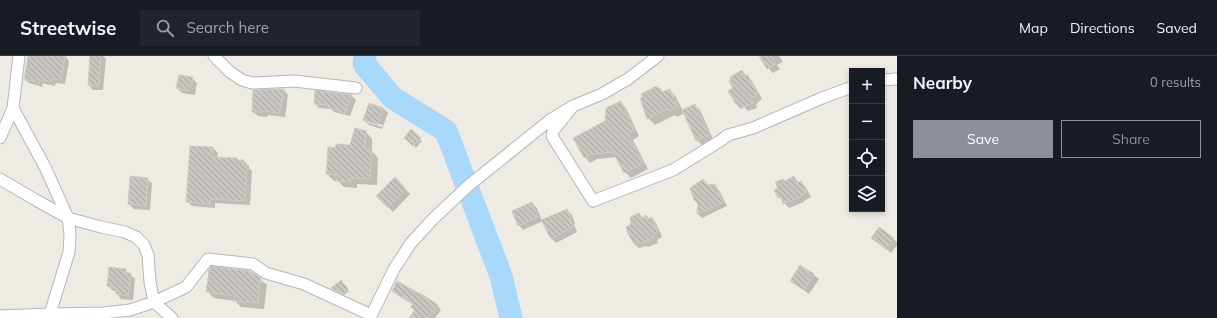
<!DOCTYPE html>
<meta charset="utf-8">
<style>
body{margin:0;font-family:Mulish,sans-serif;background:#20242c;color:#f1f3f6}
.controls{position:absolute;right:12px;top:12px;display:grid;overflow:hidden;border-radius:0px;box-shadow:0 2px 6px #0003}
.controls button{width:36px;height:36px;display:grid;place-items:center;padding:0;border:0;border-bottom:1px solid #363941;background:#171b24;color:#f1f3f6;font:20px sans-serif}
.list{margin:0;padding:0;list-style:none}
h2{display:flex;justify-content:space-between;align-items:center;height:52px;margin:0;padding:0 16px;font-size:17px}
h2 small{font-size:13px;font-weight:400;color:#9ea1a6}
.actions{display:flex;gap:8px;padding:12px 16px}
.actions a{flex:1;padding:9px 0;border:1px solid #8c9099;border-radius:0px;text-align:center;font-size:14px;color:#8c9099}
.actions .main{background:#8c9099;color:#fff}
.icon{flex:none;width:22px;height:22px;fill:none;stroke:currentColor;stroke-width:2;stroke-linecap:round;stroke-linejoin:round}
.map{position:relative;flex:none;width:897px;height:262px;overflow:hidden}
header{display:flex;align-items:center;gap:24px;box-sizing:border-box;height:56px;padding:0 20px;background:#171b24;border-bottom:1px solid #363941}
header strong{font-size:19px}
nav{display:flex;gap:22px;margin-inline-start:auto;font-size:14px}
.search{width:280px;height:36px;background:#20242c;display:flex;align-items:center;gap:10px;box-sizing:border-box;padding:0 14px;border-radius:0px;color:#9ea1a6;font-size:15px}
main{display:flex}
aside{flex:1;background:#171b24}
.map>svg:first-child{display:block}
.shadow{fill:#0003;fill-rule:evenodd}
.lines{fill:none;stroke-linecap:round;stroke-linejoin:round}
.river{stroke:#a8d8fa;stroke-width:23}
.building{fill:url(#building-back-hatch);stroke:#d2cdc3}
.street-casing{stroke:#b4b6ba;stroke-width:13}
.street{stroke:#fff;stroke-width:11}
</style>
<header>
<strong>Streetwise</strong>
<div class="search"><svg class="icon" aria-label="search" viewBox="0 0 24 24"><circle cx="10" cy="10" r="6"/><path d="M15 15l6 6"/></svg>Search here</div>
<nav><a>Map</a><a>Directions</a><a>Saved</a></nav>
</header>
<main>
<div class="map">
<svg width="897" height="262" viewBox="0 0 897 262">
<defs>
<pattern id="building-back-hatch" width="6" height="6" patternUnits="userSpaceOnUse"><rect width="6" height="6" fill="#c9c6c1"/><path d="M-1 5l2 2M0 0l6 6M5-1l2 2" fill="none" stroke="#a6a4a0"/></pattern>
</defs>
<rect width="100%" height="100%" fill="#eeebe4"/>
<path class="shadow" d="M29 0H65L69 5 65 28 56 27 55 30 42 27 43 31 29 27 25 23Z
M91 0H103L106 3 103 34H93L89 29Z
M762 0H779L783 6 777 9 780 13 773 17 768 12Z
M742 15 752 25 762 43 756 48 757 52 748 55 744 51 741 53 736 48 730 35 735 32Z
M192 22 197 27 195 39 182 37 177 32Z
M660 33 663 36 669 34 676 41 683 55 695 50 700 54 713 83 702 89 697 84 685 57 677 61 675 59 655 69 648 62Z
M284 34 288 39 285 61 268 59 267 61 258 60 253 56Z
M316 36 352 40 356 44 350 60 334 56 331 53 319 52 315 47Z
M620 46 626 52 639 80 633 84 648 113 631 122 625 116 617 101 597 103 590 107 585 101 606 65Z
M383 52 388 57 382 73 369 69 364 64ZM368 65 383 69 382 71 368 67Z
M411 75 422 85 416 92 405 82Z
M366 76 372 83V95L378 102 377 129 357 128V132L344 131 338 125H334L327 118 336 93 351 90Z
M213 92 218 97 217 102 236 103 239 105H244L249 110V112L252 115 250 149 215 147V152L192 150 187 145Z
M794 121 799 127 801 126 806 131 811 141 804 145V146L789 152 779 141 785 126Z
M147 123 152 127 150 154 134 153 129 148Z
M395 123 410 138 393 156 378 140Z
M703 124 709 130 714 129 719 134 727 150 702 162 698 158Z
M532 147 537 152 542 165 567 154 572 159 575 168H574L577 176 556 187 551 182 543 165 523 174 519 169Z
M638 158 643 162 649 164 652 162 656 167 662 181 657 184 658 187 648 191 646 190 639 192 634 188 632 168Z
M873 182 893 183 897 186V189L891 197Z
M801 210 814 219 819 223 809 238 791 225Z
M125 214 135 223 133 244 121 243 117 238V235H113L108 230Z
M250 216 267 229 264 253 241 251 235 245 214 242 208 236Z
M341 225 349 235 344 239 333 232Z
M393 235 437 249 441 254 435 262H426L414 249 397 239Z"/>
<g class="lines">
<path class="river" d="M365 0 364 8 393 42 446 75 501 220 511 262"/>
</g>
<path class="building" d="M28 0H65L61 24 52 23 50 26 38 23 40 27 24 23Z
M90 0H101L99 30 88 29Z
M759 0H771L776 8 767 13Z
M742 14 745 20 748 19 750 24H751L757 38 751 43 753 47 742 51 740 46 736 48 728 35 733 32 729 25 731 24 730 21Z
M179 19 193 21 190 35 176 32Z
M657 30 659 33 660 32 662 36 670 33 678 50 669 55 667 53 647 63 640 42 643 41 641 38Z
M275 33H284L280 57 263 55 262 56H252L253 34Z
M315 34 352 39 345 57 328 51 329 49 314 48Z
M621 45 634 74 628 78 643 107 624 117 613 96 591 98 584 102 573 82 605 65 606 52Z
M369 47 383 52 378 69 363 64Z
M695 48 709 79 696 85 682 54Z
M355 72 366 75 365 94H372L370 123 351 122V126L336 125 337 119 326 118 328 91 335 92 336 88 350 89Z
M411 73 421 82 413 90 404 82Z
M190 90 213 91 212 101 237 102V104H244V110L247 109 245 145 211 143 210 148 186 146Z
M130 120 148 122 146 150 128 148Z
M794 120 797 127 801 125 807 136 800 140V141L783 148 781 142H778L774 134 778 132 775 126 783 123 785 125Z
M395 121 406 133 388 152 376 140Z
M703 123 708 129 715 128 723 146 697 158 698 148 694 144 690 132Z
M532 146 538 161 518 170 512 155Z
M567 153 571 163H570L573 171 551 183 541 164Z
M639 157 642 162 646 159 649 163 652 161 658 176 653 179 654 182 642 187 640 186 634 188 628 178 626 171 631 168 630 161Z
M879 171 894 182 886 193 871 182Z
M800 209 814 218 804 234 790 225Z
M211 210 250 215 261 222 260 224 258 247 234 245 235 240 206 236 209 215H208Z
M109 211 126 213 125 217H131L128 240 116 238V232L107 230Z
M341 224 348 233 342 238 331 232Z
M397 225 420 238V237L438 249 428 262H409L415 254 411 251 413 247 392 235Z"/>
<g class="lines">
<defs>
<path id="street" d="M214 0 230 16 242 24 252 27 294 25 356 32
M882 24 897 23
M573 50 553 75 552 80 593 145 673 114 720 85 728 79 753 72 822 42 852 31
M13 52 45 111 68 162 70 178 69 196 50 258
M0 82 13 52 19 0
M0 123 34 143 68 162 101 171 125 176 136 181 144 189 148 199 150 226 154 246 172 262
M0 260 50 258 104 257 130 254 154 246 186 231 208 203 253 208 266 217 304 228 371 259
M370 262 394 213 411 187 432 164 468 130 550 64 573 50 602 38 628 23 658 0"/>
</defs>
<use href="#street" class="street-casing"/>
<use href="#street" class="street"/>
</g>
</svg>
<div class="controls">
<button>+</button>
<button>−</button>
<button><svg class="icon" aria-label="locate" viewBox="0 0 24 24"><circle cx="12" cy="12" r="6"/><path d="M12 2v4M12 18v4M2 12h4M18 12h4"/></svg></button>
<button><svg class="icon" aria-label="layers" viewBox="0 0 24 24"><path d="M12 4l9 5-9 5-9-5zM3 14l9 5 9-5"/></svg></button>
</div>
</div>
<aside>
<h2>Nearby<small>0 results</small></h2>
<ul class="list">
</ul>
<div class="actions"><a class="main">Save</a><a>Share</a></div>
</aside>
</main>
